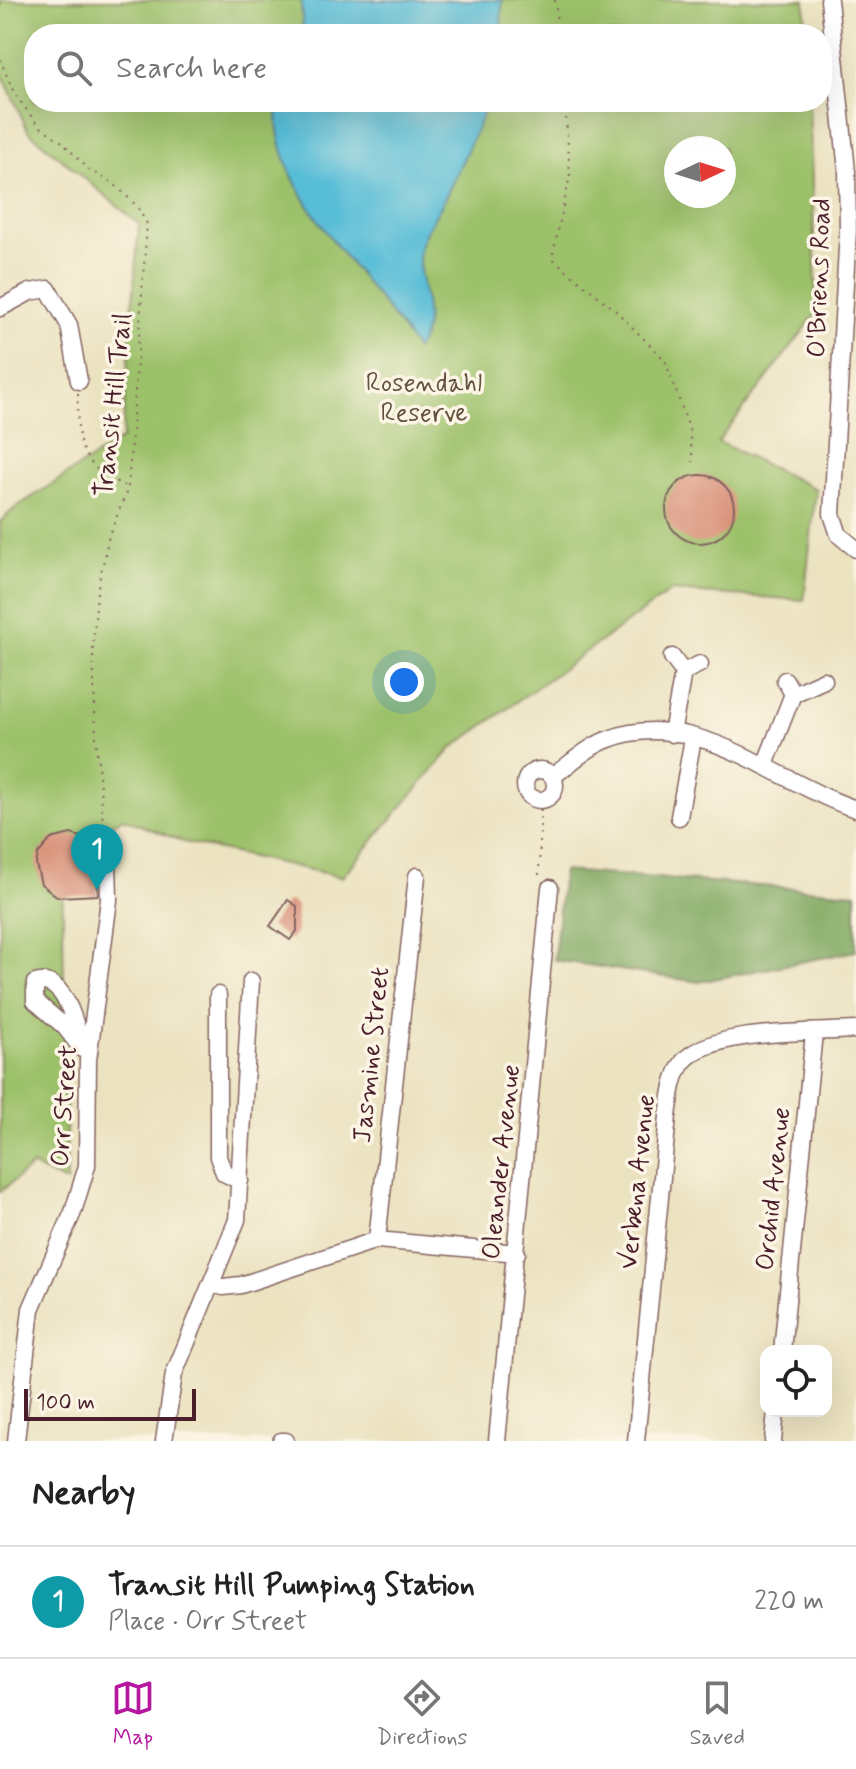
<!DOCTYPE html>
<meta charset="utf-8">
<style>
body{margin:0;font-family:Mynerve,sans-serif;background:#f6f6f6;color:#222}
.controls{position:absolute;right:24px;bottom:24px;display:grid;overflow:hidden;border-radius:16px;box-shadow:0 8px 32px #0002}
.controls button{width:72px;height:72px;display:grid;place-items:center;padding:0;border:0;border-bottom:2px solid #e0e0e0;background:#fff;color:#222;font:40px sans-serif}
.compass{position:absolute;left:664px;top:136px;width:72px;height:72px;border-radius:50%;background:#fff;box-shadow:0 8px 32px #0002;rotate:86deg}
.scale{position:absolute;left:24px;bottom:20px;width:172px;box-sizing:border-box;padding-left:8px;border:4px solid #4a1f2b;border-top:0;font-size:22px;line-height:28px;white-space:nowrap;color:#4a1f2b;-webkit-text-stroke:6px #fcf5e5;paint-order:stroke}
.you{position:absolute;left:404px;top:682px;width:28px;height:28px;margin:-20px;border:6px solid #fff;border-radius:50%;background:#1a73e8;box-shadow:0 0 0 12px #1a73e833}
.badge{display:grid;place-items:center;width:52px;height:52px;border-radius:50%;background:#b5179e;color:#fff;font-size:26px;font-weight:700}
.pin{position:absolute;translate:-50% -66px;filter:drop-shadow(0 2px 4px #0008)}
.pin::after{content:'';position:absolute;top:42px;width:28px;height:24px;background:inherit;clip-path:polygon(0 0,100% 0,50% 100%)}
.list{margin:0;padding:0;list-style:none}
h2{display:flex;justify-content:space-between;align-items:center;height:104px;margin:0;padding:0 32px;font-size:34px}
h2 small{font-size:26px;font-weight:400;color:#767676}
.list li{display:grid;grid-template-columns:52px 1fr auto;gap:24px;align-items:center;box-sizing:border-box;height:112px;padding:0 32px;border-top:2px solid #e0e0e0}
.list b{display:block;font-size:30px;white-space:nowrap}
.list p{margin:0;font-size:26px;white-space:nowrap;color:#767676}
.list em{font-size:26px;font-style:normal;color:#767676}
.icon{flex:none;width:44px;height:44px;fill:none;stroke:currentColor;stroke-width:2;stroke-linecap:round;stroke-linejoin:round}
.map{position:relative;flex:none;width:856px;height:1441px;overflow:hidden}
.search{position:absolute;background:#fff;box-shadow:0 8px 32px #0002;left:24px;right:24px;top:24px;height:88px;display:flex;align-items:center;gap:20px;box-sizing:border-box;padding:0 28px;border-radius:32px;color:#767676;font-size:30px}
.sheet{height:216px;background:#fff}
nav{display:flex;justify-content:space-around;align-items:center;box-sizing:border-box;height:112px;border-top:2px solid #e0e0e0;background:#fff;font-size:22px;color:#767676}
nav a{display:grid;justify-items:center;gap:4px}
nav .on{color:#b5179e}
.map>svg:first-child{display:block}
.green{fill:#9dc16b;stroke:#74704b;stroke-width:2;fill-rule:evenodd}
.forest{fill:#7ea75f;stroke:#646345;stroke-width:2}
.water{fill:#58bdd7;stroke:#516e81;stroke-width:2}
.building{fill:#d99078}
.lines{fill:none;stroke-linecap:round;stroke-linejoin:round}
.minor-casing{stroke:#82635f;stroke-width:19}
.path{stroke:#82635f;stroke-width:2;stroke-dasharray:2 6;stroke-linecap:butt}
.minor{stroke:#fff;stroke-width:16}
.labels{text-anchor:middle;dominant-baseline:central;stroke-width:7;stroke-linejoin:round;paint-order:stroke}
.street-label{font-size:26px;fill:#4a1f2b;stroke:#fcf5e5}
.park-label{font-size:26px;fill:#63503e;stroke:#fcf5e5}
</style>
<div class="map">
<svg width="856" height="1441" viewBox="0 0 856 1441">
<rect width="100%" height="100%" fill="#fcf5e5"/>
<filter id="ink" filterUnits="userSpaceOnUse"><feTurbulence type="fractalNoise" baseFrequency=".0125" numOctaves="2"/><feDisplacementMap in="SourceGraphic" scale="16" xChannelSelector="R" yChannelSelector="G"/><feConvolveMatrix kernelMatrix="1 2 1 2 8 2 1 2 1" color-interpolation-filters="sRGB"/></filter>
<filter id="wash" filterUnits="userSpaceOnUse"><feTurbulence type="fractalNoise" baseFrequency=".006" numOctaves="4" result="noise"/><feDisplacementMap in="SourceGraphic" scale="32" xChannelSelector="R" yChannelSelector="G"/><feGaussianBlur stdDeviation="1.8" result="paint"/><feColorMatrix in="noise" values="0 0 0 0 0 0 0 0 0 0 0 0 0 0 0 0 0 1.4 0 .05"/><feComposite in="paint" operator="in"/></filter>
<g filter="url(#wash)">
<rect width="100%" height="100%" fill="#ebe2c0"/>
<path class="green" d="M0 0H805L806 34H34V102H809L817 313 718 442 816 489 804 600 671 591 452 748 342 877 184 842 123 818 62 858 67 1183 32 1166 0 1192V522L15 508 122 439 139 224 28 131 0 69ZM676 148H724V196H676Z"/>
<path class="forest" d="M563 871 856 893V951L699 982 554 960Z"/>
<path class="water" d="M301 0H502L501 34H303Z
M278 102H487C475 136 458 171 442 204 435 218 423 232 420 248 414 279 440 317 416 350 374 279 266 190 278 102Z"/>
<g id="blocks">
<path class="building" d="M666 509a34 34 0 1 1 68 0a34 34 0 1 1-68 0Z
M71 834 81 837 95 851 98 895 58 897 41 884 36 864 38 854 51 839Z
M288 900 297 906V931L290 940 270 926Z"/>
</g>
</g>
<g filter="url(#ink)">
<use href="#blocks" fill-opacity="0" stroke="#82635f" stroke-width="2"/>
<g class="lines">
<defs>
<path id="minor" d="M829 0 847 171 848 230 832 514 839 535 856 549
M0 308 30 292 48 289 69 325 79 381
M672 657 683 672 700 664
M785 680 793 694 824 680
M672 734 683 672
M765 765 793 694
M525 785a15 15 0 1 1 30 0a15 15 0 1 1-30 0Z
M553 776C570 764 589 746 609 739 697 706 778 784 856 809
M679 817 693 738
M218 995V1157L224 1173 240 1181
M82 1049 65 1027 35 1001V983C65 973 77 1028 82 1049L89 1052
M377 1240 417 876
M213 1284 223 1287 241 1285 377 1240 517 1253
M782 1351 814 1033
M16 1441 31 1309 73 1212 87 1166 88 1060 109 900 108 859
M164 1441 174 1374 237 1220 251 981
M281 1441H286
M497 1441 550 888
M636 1441 668 1116C671 1098 672 1077 683 1062 710 1028 814 1033 856 1030
M773 1441 776 1411"/>
</defs>
<use href="#minor" class="minor-casing"/>
<path class="path" d="M555 0 558 34
M0 4 4 0
M0 59 14 93 38 125 61 141 89 170 113 183 137 206 147 224 128 488 109 536 97 591 93 651 96 741 105 846
M565 102 570 176 552 258 616 311 665 360 689 428 693 462
M78 393C76 445 78 464 127 487
M541 801 539 874 542 878"/>
<use href="#minor" class="minor"/>
</g>
</g>
<g class="labels">
<g class="street-label">
<text transform="translate(820 278) rotate(-88)">O'Briens Road</text>
<text transform="translate(114 405) rotate(-84)">Transit Hill Trail</text>
<text transform="translate(372 1055) rotate(-84)">Jasmine Street</text>
<text transform="translate(65 1106) rotate(-86)">Orr Street</text>
<text transform="translate(502 1162) rotate(-84)">Oleander Avenue</text>
<text transform="translate(638 1182) rotate(-84)">Verbena Avenue</text>
<text transform="translate(774 1189) rotate(-84)">Orchid Avenue</text>
</g>
<g class="park-label">
<text x="424" y="384">Rosendahl<tspan x="424" dy="30">Reserve</tspan></text>
</g>
</g>
</svg>
<div class="controls">
<button><svg class="icon" aria-label="locate" viewBox="0 0 24 24"><circle cx="12" cy="12" r="6"/><path d="M12 2v4M12 18v4M2 12h4M18 12h4"/></svg></button>
</div>
<svg class="compass" viewBox="-18 -18 36 36"><path d="M0-13l5 13h-10z" fill="#e53935"/><path d="M0 13l5-13h-10z" fill="#767676"/></svg>
<div class="scale">100 m</div>
<div class="you"></div>
<div class="pin badge" style="left:97px;top:890px;background:#0f9aa8">1</div>
<div class="search"><svg class="icon" aria-label="search" viewBox="0 0 24 24"><circle cx="10" cy="10" r="6"/><path d="M15 15l6 6"/></svg>Search here</div>
</div>
<section class="sheet">
<h2>Nearby<small></small></h2>
<ul class="list">
<li><span class="badge" style="background:#0f9aa8">1</span><div><b>Transit Hill Pumping Station</b><p>Place · Orr Street</p></div><em>220 m</em></li>
</ul>
</section>
<nav>
<a class="on"><svg class="icon" aria-label="map" viewBox="0 0 24 24"><path d="M3 6l6-2 6 2 6-2v14l-6 2-6-2-6 2zM9 4v14M15 6v14"/></svg>Map</a>
<a><svg class="icon" aria-label="directions" viewBox="0 0 24 24"><path d="M12 3l9 9-9 9-9-9zM9 14v-3h6M13 9l2 2-2 2"/></svg>Directions</a>
<a><svg class="icon" aria-label="saved" viewBox="0 0 24 24"><path d="M7 4h10v16l-5-4-5 4z"/></svg>Saved</a>
</nav>
